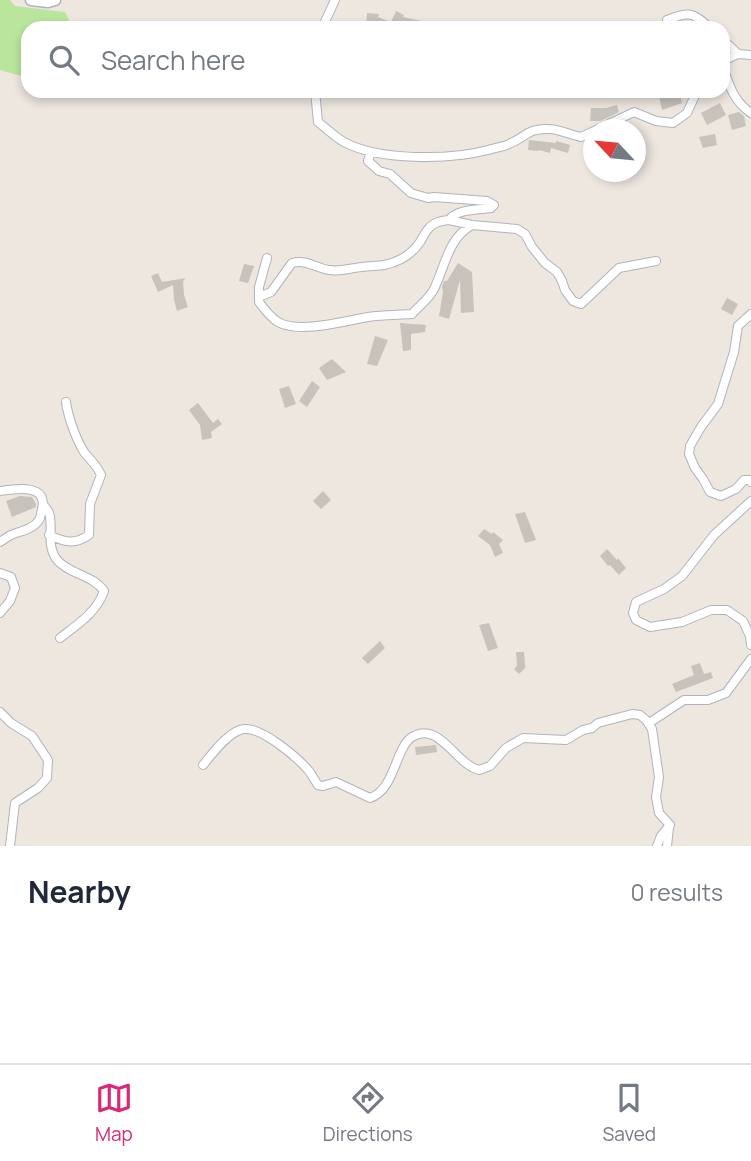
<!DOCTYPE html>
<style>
body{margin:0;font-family:Manrope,sans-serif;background:#f2f2f3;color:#1f2937}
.compass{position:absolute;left:583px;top:119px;width:63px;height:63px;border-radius:50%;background:#fff;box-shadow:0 4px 10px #0003;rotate:296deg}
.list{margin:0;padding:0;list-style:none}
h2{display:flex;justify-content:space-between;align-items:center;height:91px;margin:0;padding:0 28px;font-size:30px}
h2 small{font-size:23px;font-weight:400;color:#747a83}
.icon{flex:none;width:38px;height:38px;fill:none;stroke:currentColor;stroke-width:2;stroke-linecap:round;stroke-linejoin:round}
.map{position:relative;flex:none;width:751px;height:846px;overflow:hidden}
.search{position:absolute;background:#fff;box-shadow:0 4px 10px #0003;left:21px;right:21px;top:21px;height:77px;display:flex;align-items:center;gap:18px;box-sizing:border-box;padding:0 24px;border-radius:21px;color:#747a83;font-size:26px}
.sheet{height:217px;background:#fff}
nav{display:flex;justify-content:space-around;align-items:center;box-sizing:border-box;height:98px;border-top:2px solid #e0e1e3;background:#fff;font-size:19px;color:#747a83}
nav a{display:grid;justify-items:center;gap:4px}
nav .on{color:#db2777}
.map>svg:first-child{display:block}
.green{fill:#b9e59c}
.building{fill:#c7c2bb}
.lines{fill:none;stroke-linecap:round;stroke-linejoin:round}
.street-casing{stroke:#b0b3bd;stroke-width:10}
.secondary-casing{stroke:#b0b3bd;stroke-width:13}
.street{stroke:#fff;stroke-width:8}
.secondary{stroke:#fff;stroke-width:10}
</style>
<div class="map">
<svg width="751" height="846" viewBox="0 0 751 846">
<rect width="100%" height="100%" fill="#eee7e0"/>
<path class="green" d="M0 0H10L15 6 65 12 73 28H28V78L0 70Z"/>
<path class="building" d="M396 11 404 15 403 17 422 21 421 28 399 25 405 28H366L367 13 379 14 378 17 391 22Z
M658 91H668V94L679 92 682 103 662 110Z
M720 103 726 115 707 125 701 113Z
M617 105 619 112 600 121H590L591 108H606Z
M739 112 744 116 746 126 732 130 728 115Z
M715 134 717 145 703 148 699 137Z
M529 140 556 143V141L570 145 568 153 551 148 550 153 539 150V151L528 150Z
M458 263 472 272 474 312 461 313 460 280 449 319 439 316 443 292 442 287 444 281H447Z
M244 264 254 266 248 283 239 281Z
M158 273 162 282 186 278 183 281 184 295 188 307 177 311 174 300 173 285 158 292 151 276Z
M727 298 738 304 732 315 721 309Z
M400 323 426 325 425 332 411 334V350L403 351Z
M375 336 388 340 377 366 367 364Z
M332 359 346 372 327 380 319 368Z
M312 381 320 387 307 407 299 401Z
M289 386 296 404 285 408 279 389Z
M198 403 213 423 218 419 222 424 211 432 212 438 202 440 200 425 189 410Z
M323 491 331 500 321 509 313 501Z
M20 496 32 497 36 504V507L12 517 6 501Z
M525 512 536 540 525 543 515 514Z
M484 529 492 534 493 532 503 540 499 544 503 553 495 557 490 545 478 536Z
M607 549 617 560 618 558 626 568 619 575 610 565 608 566 600 556Z
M489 623 498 648 488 651 479 625Z
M380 641 385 648 368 664 362 658Z
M516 652H524L525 666 526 667 519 674 514 669 517 666Z
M700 663 704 674 711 672 713 678 676 692 672 684 694 675 691 666Z
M436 745 437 752 416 755 415 747Z"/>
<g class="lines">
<defs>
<path id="street" d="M667 20C689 11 693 12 710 28
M322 28 335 0
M723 40 738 54
M723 61 738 54 751 55
M723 67C729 85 734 102 751 113
M315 91 318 122C326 128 335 137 344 142 379 161 450 160 488 150 495 148 503 147 509 144 526 137 528 128 549 129 559 129 571 135 581 137L594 131
M596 130 634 112 656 121 673 123 687 113 697 91
M449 220 472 225 517 229 525 234 532 247 545 263 557 272 562 281 565 290 573 301 581 304 619 268 656 261
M267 258 259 287V297L271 292 292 263C306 259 316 268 329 270 341 272 350 268 362 267 369 266 377 266 384 265 399 262 412 254 420 242 423 238 425 232 429 228 434 222 441 221 449 220 457 209 477 210 491 208L494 205 487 201 434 197 428 198 411 193 390 174 379 171 368 161 371 152
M259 297V302C264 309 270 317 278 322 299 334 345 321 368 317 382 315 397 315 412 314 419 306 429 299 434 289 445 267 448 238 472 225
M751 314 738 326 734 352 718 404 701 427 690 446 689 454 695 468 703 479 710 492 721 496 736 489 744 480H750L751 482
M0 491C15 489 48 483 42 509 41 513 41 517 39 520 33 530 19 531 9 536 6 538 3 540 0 542
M751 501 714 535 682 576 664 589 636 602 633 613 636 620 650 627 682 622 711 610H727L743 621 750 636 751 645
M43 504C45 507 48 510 49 513 54 527 45 546 58 561 71 575 93 575 104 591 97 612 77 625 60 638
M49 535C64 542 75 545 89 535L90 504 101 475C97 465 90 460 84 452 76 439 68 417 66 402
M0 573 11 577 15 588 10 601 0 613
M0 712 11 723 32 736 48 760 47 778 38 788 15 803 10 846
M649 723 684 700H708L726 693 751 659
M203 765C212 754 230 730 244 729 262 727 298 758 309 771 312 775 315 781 318 785L323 786 336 782 370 798C395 790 395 748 412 737 439 720 455 764 479 770L490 766 506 748 523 738 566 740 583 730 592 728 598 723 632 714 640 715 646 720 652 729 659 777 656 797 659 813 670 825
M657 846 661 836 670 825
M667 846 669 827"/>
<path id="secondary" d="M31 0 48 2 55 0"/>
</defs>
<use href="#street" class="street-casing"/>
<use href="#secondary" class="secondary-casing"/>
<use href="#street" class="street"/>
<use href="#secondary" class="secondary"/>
</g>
</svg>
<svg class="compass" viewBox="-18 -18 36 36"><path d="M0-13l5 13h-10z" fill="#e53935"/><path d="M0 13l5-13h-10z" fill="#747a83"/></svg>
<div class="search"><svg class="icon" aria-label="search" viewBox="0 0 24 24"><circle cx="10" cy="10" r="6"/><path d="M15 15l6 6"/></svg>Search here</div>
</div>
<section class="sheet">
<h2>Nearby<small>0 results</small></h2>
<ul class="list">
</ul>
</section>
<nav>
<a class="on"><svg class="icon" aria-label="map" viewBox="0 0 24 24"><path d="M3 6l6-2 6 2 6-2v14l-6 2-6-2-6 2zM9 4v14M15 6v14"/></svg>Map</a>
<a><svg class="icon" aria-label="directions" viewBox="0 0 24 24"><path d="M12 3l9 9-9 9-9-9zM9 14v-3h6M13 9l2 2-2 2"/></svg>Directions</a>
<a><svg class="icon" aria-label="saved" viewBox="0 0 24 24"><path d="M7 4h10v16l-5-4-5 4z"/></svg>Saved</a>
</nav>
